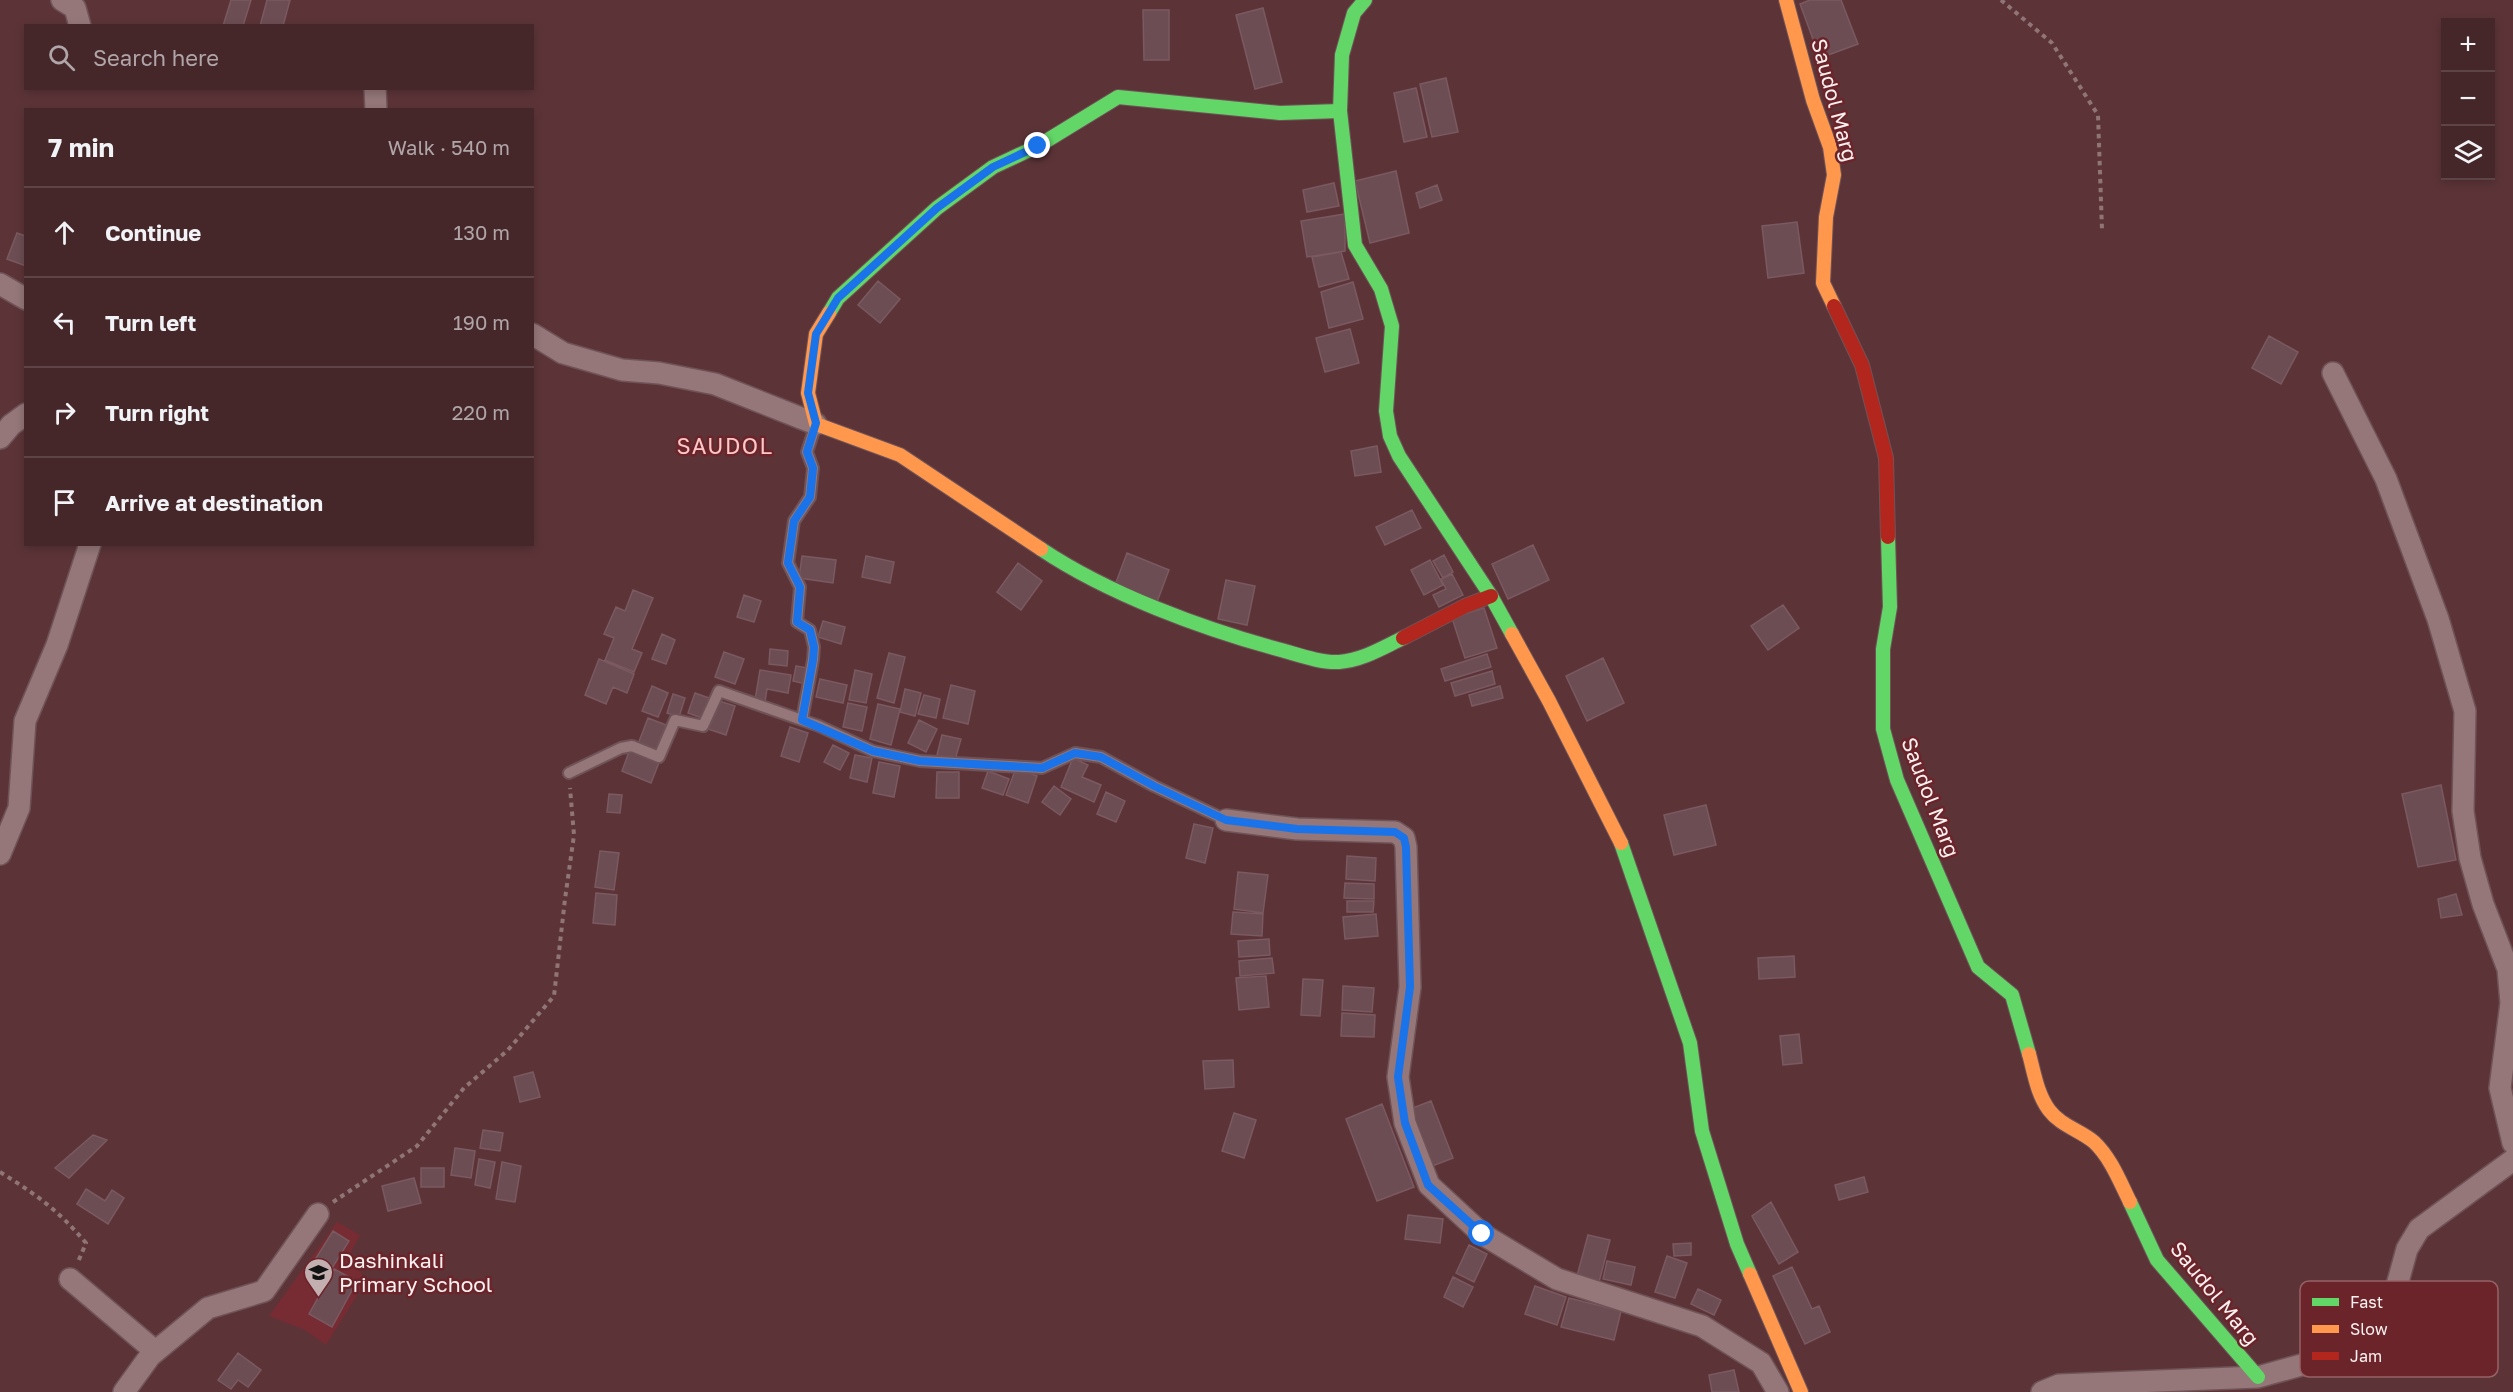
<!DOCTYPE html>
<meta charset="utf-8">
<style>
body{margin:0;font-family:"Golos Text",sans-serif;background:#4f3336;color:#f1f3f6}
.controls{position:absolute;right:18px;top:18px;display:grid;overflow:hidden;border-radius:0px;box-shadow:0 3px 9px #0003}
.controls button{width:54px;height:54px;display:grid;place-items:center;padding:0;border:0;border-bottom:2px solid #5d4447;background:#45272a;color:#f1f3f6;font:30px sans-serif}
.stop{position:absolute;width:18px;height:18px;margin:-14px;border:4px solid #1a73e8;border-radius:50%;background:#fff}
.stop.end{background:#1a73e8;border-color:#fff;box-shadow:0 2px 6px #0008}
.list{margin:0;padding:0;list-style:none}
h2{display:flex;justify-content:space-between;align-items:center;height:78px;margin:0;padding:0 24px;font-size:26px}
h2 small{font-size:20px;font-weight:400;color:#b0a5a8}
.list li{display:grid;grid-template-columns:39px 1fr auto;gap:18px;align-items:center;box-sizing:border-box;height:90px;padding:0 24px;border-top:2px solid #5d4447}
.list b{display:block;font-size:22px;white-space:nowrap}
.list em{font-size:20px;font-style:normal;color:#b0a5a8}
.icon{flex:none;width:33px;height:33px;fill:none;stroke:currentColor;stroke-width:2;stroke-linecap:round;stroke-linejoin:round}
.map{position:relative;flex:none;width:2513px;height:1392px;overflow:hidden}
.search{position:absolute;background:#45272a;box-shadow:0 3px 9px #0003;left:24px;top:24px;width:510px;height:66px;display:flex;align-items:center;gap:15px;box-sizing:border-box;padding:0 21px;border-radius:0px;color:#b0a5a8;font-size:22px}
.panel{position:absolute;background:#45272a;box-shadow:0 3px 9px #0003;left:24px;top:108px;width:510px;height:438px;border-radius:0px}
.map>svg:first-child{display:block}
.built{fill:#772b32}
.building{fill:#6c4d54;stroke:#7a5960;stroke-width:1.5}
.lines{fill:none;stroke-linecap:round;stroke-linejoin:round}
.lane-casing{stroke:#6f5357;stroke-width:14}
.street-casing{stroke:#6f5357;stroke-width:24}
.fast-casing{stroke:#6f5357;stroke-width:16}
.slow-casing{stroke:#6f5357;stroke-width:16}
.jam-casing{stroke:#6f5357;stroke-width:16}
.path{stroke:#907577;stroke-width:4;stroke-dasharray:4.5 4.5;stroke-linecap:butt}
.lane{stroke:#957779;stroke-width:10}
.street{stroke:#957779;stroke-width:21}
.fast{stroke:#63d668;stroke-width:14}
.slow{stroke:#ff974d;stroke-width:14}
.jam{stroke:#b3261e;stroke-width:14}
.route{stroke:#1a73e8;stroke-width:8}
.labels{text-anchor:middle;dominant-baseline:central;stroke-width:5;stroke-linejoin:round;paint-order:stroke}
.street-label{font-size:21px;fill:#fbf1f1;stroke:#6c242b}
.poi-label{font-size:21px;fill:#fbf1f1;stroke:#6c242b;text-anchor:start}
.neighbourhood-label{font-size:22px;letter-spacing:1.5px;fill:#fec8c8;stroke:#6c242b}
.key{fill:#6c242b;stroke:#976266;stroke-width:1.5}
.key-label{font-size:16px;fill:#fbf1f1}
</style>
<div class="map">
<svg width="2513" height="1392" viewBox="0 0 2513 1392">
<rect width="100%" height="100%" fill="#5c3438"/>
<path class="built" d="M337 1222 360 1235 350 1254 366 1281 326 1345 305 1330 269 1316Z"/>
<path class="building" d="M231 0H251L243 26H223Z
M267 0H290L283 26H260Z
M1810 0H1841L1858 44 1820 58 1800 4Z
M1263 8 1282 82 1255 89 1236 15Z
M1143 10H1169V60H1144Z
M1446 78 1458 132 1432 137 1420 84Z
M1416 88 1427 137 1404 142 1394 93Z
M1396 171 1409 233 1370 243 1355 181Z
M1334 183 1339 206 1307 212 1303 190Z
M1437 185 1442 200 1420 208 1416 193Z
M1345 214V251L1307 257 1301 221Z
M1797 222 1804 273 1768 278 1762 226Z
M17 233 26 236V266L7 259Z
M1341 252 1349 279 1319 287 1312 257Z
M878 281 900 299 880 323 858 305Z
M1353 282 1363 319 1329 328 1321 292Z
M1350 329 1359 363 1325 372 1316 338Z
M2269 336 2298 352 2281 384 2252 368Z
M1377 446 1381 472 1355 476 1351 451Z
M1412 510 1421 528 1385 545 1376 527Z
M1533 545 1549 580 1508 599 1492 564Z
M1127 553 1169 570 1157 602 1115 585Z
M1444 555 1453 572 1443 578 1433 561Z
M802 556 836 560 833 583 799 578Z
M866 556 894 562 890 583 862 577Z
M1430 560 1443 585 1424 595 1411 570Z
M1018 563 1042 581 1021 610 997 592Z
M1452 574 1463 595 1439 607 1433 595 1446 589 1441 579Z
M1226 580 1255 586 1247 625 1218 619Z
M633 590 653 598 632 649 642 653 634 672 605 660 614 638 604 634 616 607 625 611Z
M744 595 761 601 754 622 737 617Z
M1783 605 1799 628 1768 650 1751 626Z
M1484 608 1497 648 1465 658 1452 618Z
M823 621 845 627 841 644 818 637Z
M662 634 675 640 666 664 652 659Z
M770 649 788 651 787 666 769 664Z
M724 652 744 659 735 684 715 677Z
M889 653 905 657 894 703 877 698Z
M1487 654 1491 667 1445 681 1441 669Z
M1603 658 1624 703 1587 721 1566 676Z
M599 659 634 674 627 693 613 687 606 704 585 695Z
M796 666 808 668 806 684 793 681Z
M760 670 791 675 788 693 767 689 765 702 755 700Z
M855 670 872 674 866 703 849 700Z
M1492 671 1495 684 1455 696 1451 683Z
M820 679 847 685 843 703 816 697Z
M951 685 975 691 968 724 943 718Z
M652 686 668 693 658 717 642 711Z
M1500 686 1503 698 1472 706 1469 695Z
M905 689 921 693 915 716 900 712Z
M695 693 709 698 702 718 688 713Z
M673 694 685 698 679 717 667 713Z
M924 695 940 699 936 718 918 714Z
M716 700 735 706 726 735 708 729Z
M848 703 867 707 862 731 843 727Z
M878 704 900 709 891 745 870 739Z
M648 718 666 725 655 751 638 744Z
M919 720 937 729 926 752 908 743Z
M790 727 808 733 799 762 781 756Z
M942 735 961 739 955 760 937 755Z
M833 745 849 753 840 770 824 762Z
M630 749 660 760 651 783 622 771Z
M855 755 872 758 867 782 850 778Z
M1073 758 1088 765 1082 777 1101 785 1094 802 1061 787Z
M879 762 900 766 894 797 873 793Z
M1016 768 1037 776 1028 803 1006 795Z
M988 771 1009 779 1003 795 982 788Z
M937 772H959V798H936Z
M2441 785 2456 860 2418 867 2402 794Z
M1054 786 1071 799 1060 815 1042 802Z
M1106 792 1125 801 1116 822 1097 814Z
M609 794 622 795 620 813 607 812Z
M1706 805 1716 845 1674 855 1664 815Z
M1194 824 1213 828 1205 863 1186 858Z
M600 851 619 853 614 890 595 887Z
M1347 856 1376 858 1375 881 1346 879Z
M1238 872 1268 875 1263 913 1234 909Z
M1345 883 1374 884V899L1344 898Z
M596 893 617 895 615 925 593 923Z
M2456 894 2462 915 2441 918 2438 899Z
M1347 901H1374L1373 912H1347Z
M1233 912 1263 914 1262 936 1231 934Z
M1376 914 1378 936 1345 939 1343 917Z
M1269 939 1270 955 1239 957 1238 941Z
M1794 956 1795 977 1759 979 1758 958Z
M1272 958 1274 973 1240 976 1239 961Z
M1266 976 1269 1007 1239 1010 1236 978Z
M1303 979 1323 980 1320 1016 1301 1015Z
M1343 986 1374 988 1372 1012 1342 1010Z
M1342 1013 1375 1015 1374 1037 1341 1036Z
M1799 1034 1802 1063 1783 1065 1780 1036Z
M1233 1060 1234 1087 1205 1089 1203 1061Z
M533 1072 540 1097 520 1102 514 1077Z
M1431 1101 1453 1158 1427 1168 1405 1111Z
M1382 1104 1414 1187 1377 1201 1346 1119Z
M1234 1113 1256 1120 1244 1158 1222 1151Z
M483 1130 503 1133 500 1151 480 1148Z
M93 1135 107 1140 69 1178 55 1168Z
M455 1148 475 1151 471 1178 451 1175Z
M479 1159 495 1162 490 1188 475 1185Z
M502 1162 521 1166 515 1202 496 1199Z
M421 1168H444V1187H421Z
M1864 1177 1868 1192 1839 1200 1835 1185Z
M414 1178 421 1203 388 1211 382 1186Z
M86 1189 105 1201 112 1190 124 1198 108 1224 77 1204Z
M1771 1202 1798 1252 1779 1264 1752 1216Z
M1408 1215 1443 1219 1440 1243 1405 1239Z
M333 1231 349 1241 327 1276 311 1266Z
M1588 1235 1610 1240 1599 1282 1577 1276Z
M1691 1243V1255L1674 1256 1673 1244Z
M1469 1245 1487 1254 1474 1282 1456 1273Z
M1667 1256 1687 1263 1675 1298 1655 1292Z
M1607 1261 1635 1267 1631 1285 1603 1279Z
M1792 1267 1812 1309 1819 1306 1830 1332 1805 1344 1773 1276Z
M334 1269 357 1281 332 1327 309 1314Z
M1453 1277 1473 1287 1463 1307 1444 1297Z
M1535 1286 1566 1297 1557 1325 1525 1314Z
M1698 1289 1721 1300 1714 1315 1691 1304Z
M1569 1298 1621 1311 1614 1340 1561 1327Z
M238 1353 261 1370 248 1387 238 1380 231 1389 218 1380Z
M1734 1370 1739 1392H1712L1709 1375Z"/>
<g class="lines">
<defs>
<path id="lane" d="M802 720 813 660 814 647 810 630 797 622 800 587 788 563 794 521 810 497 813 468 807 452 816 424
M569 773 621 748 632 746 659 757 675 720 703 726 719 691 819 726 873 751 920 761 1042 768 1075 753 1101 757 1154 786 1226 820"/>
<path id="street" d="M62 0 75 8 80 26
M375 88 376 110
M0 284 26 299
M532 334 563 353 622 370 659 373 715 384 816 424
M2333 373 2386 479 2438 619 2465 711 2463 811 2470 858 2483 904 2508 969 2511 1003 2500 1088 2513 1143
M0 438 11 425 26 414
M1226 820 1297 829 1395 832 1404 838 1406 847 1410 987 1398 1077 1405 1123 1429 1185 1482 1234 1557 1279 1702 1326 1761 1363 1778 1392
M0 854 19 808 25 721 57 645 90 544
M70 1279 155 1351
M124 1392 150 1356 208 1308 264 1291 318 1214
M2042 1392 2059 1385 2258 1377 2305 1364 2381 1323 2391 1307 2407 1249 2419 1229 2513 1160"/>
<path id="fast" d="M1365 0 1354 13 1342 55 1340 111 1355 245 1381 289 1392 326 1386 411 1390 436 1399 456 1491 596 1512 634
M829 313 838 298 937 208 993 167 1038 146 1118 97 1280 113 1340 111
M1888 537 1890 607 1883 649V729L1897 780 1978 967 2012 995 2029 1054
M1041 549C1108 594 1203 629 1281 650 1299 655 1321 663 1339 662 1363 660 1382 648 1403 638
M1621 843 1690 1043 1702 1131 1737 1244 1750 1274
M2130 1202 2157 1260 2258 1377"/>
<path id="slow" d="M1786 0 1813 100 1830 147 1834 175 1826 217 1823 283 1834 306
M829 313 816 334 808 393 816 424 900 455 1041 549
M1512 634 1549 701 1621 843
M2029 1054C2034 1072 2037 1094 2049 1110 2061 1126 2080 1130 2094 1142 2111 1158 2120 1182 2130 1202
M1750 1274 1801 1392"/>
<path id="jam" d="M1834 306 1862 365 1886 458 1888 537
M1403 638 1465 606 1491 596"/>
</defs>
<use href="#lane" class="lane-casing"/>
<use href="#street" class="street-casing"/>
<use href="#fast" class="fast-casing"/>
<use href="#slow" class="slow-casing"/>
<use href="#jam" class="jam-casing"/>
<path class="path" d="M2001 0 2052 43 2098 115 2102 230
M0 1172C37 1195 58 1210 86 1243L78 1262
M333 1202 417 1146 464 1088 508 1050 554 996 565 899 574 835 570 788"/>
<use href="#lane" class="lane"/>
<use href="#street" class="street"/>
<use href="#fast" class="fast"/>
<use href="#slow" class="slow"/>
<use href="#jam" class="jam"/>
</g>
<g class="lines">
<path class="route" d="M1038 146 993 167 937 208 838 298 816 334 808 393 816 423 807 452 813 468 810 497 794 521 788 563 800 587 797 622 810 630 814 647 813 660 802 720 873 751 920 761 1042 768 1075 753 1101 757 1154 786 1226 820 1297 829 1395 832 1404 838 1406 847 1410 987 1398 1077 1405 1123 1428 1185 1482 1234"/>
</g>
<defs>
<symbol id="school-pin" viewBox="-11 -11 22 30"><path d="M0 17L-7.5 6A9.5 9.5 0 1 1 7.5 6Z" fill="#c3afb0" stroke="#6c242b"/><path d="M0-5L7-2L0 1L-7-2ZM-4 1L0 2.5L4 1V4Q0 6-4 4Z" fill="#111"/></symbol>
</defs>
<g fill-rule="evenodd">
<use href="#school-pin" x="302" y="1256" width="33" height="45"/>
</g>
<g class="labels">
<g class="street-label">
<text transform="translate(1835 100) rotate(75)">Saudol Marg</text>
<text transform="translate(1931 797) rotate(69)">Saudol Marg</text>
<text transform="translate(2215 1293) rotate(51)">Saudol Marg</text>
</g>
<g class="poi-label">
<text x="339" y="1260">Dashinkali<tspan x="339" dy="24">Primary School</tspan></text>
</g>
<g class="neighbourhood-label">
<text x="725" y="445">SAUDOL</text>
</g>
</g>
<rect x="2300" y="1281" width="198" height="96" rx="9" class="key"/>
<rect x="2312" y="1298" width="27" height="8" fill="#63d668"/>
<rect x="2312" y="1325" width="27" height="8" fill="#ff974d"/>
<rect x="2312" y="1352" width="27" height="8" fill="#b3261e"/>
<g class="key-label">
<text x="2350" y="1308">Fast</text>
<text x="2350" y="1335">Slow</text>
<text x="2350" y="1362">Jam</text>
</g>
</svg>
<div class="controls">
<button>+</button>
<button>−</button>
<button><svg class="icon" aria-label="layers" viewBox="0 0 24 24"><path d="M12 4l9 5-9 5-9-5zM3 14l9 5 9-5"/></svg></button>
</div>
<div class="stop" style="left:1482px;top:1234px"></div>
<div class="stop end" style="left:1038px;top:146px"></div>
<div class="search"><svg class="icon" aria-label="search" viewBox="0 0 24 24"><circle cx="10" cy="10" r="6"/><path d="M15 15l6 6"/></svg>Search here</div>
<section class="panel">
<h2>7 min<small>Walk · 540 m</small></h2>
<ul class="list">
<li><svg class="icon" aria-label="ahead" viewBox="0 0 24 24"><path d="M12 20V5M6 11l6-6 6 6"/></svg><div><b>Continue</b></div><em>130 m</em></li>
<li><svg class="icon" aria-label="left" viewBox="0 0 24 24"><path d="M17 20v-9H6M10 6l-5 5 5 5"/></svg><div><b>Turn left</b></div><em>190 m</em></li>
<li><svg class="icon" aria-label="right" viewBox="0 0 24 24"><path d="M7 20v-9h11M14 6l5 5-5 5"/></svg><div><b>Turn right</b></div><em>220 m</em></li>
<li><svg class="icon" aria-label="arrive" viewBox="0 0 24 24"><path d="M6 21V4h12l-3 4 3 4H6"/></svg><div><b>Arrive at destination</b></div></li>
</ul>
</section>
</div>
